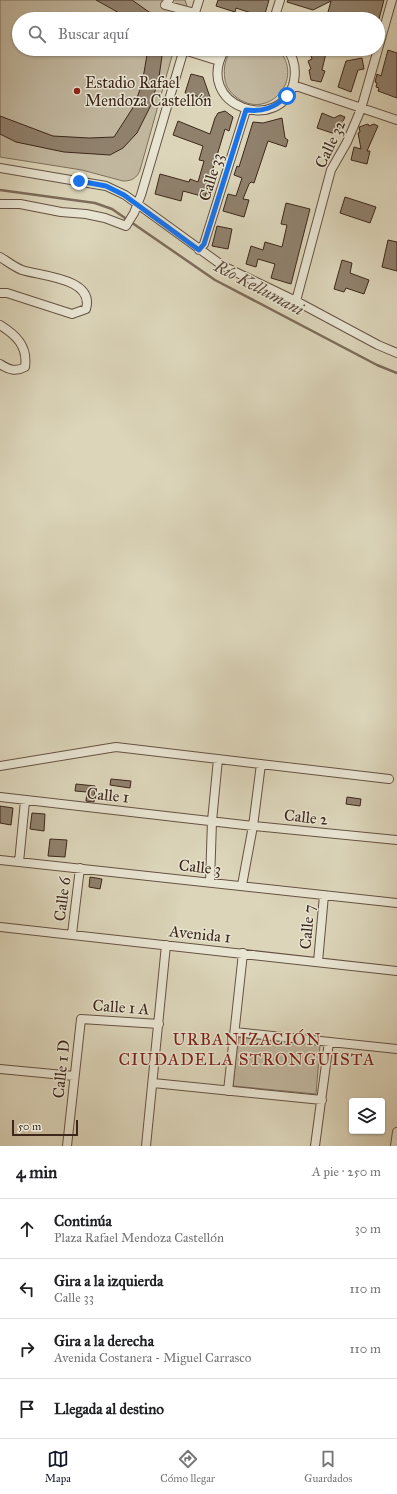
<!DOCTYPE html>
<html lang="es">
<meta charset="utf-8">
<style>
body{margin:0;font-family:"IM FELL Great Primer",serif;background:#f2f2f2;color:#202124}
.controls{position:absolute;right:12px;bottom:12px;display:grid;overflow:hidden;border-radius:4px;box-shadow:0 1px 3px #0004}
.controls button{width:36px;height:36px;display:grid;place-items:center;padding:0;border:0;border-bottom:1px solid #e0e0e0;background:#fff;color:#202124;font:20px sans-serif}
.scale{position:absolute;left:12px;bottom:10px;width:66px;box-sizing:border-box;padding-left:4px;border:2px solid #3d271a;border-top:0;font-size:11px;line-height:14px;white-space:nowrap;color:#3d271a;-webkit-text-stroke:3px #e8e4d2;paint-order:stroke}
.stop{position:absolute;width:12px;height:12px;margin:-9px;border:3px solid #1a73e8;border-radius:50%;background:#fff}
.stop.end{background:#1a73e8;border-color:#fff;box-shadow:0 1px 4px #0008}
.list{margin:0;padding:0;list-style:none}
h2{display:flex;justify-content:space-between;align-items:center;height:52px;margin:0;padding:0 16px;font-size:17px}
h2 small{font-size:13px;font-weight:400;color:#757577}
.list li{display:grid;grid-template-columns:26px 1fr auto;gap:12px;align-items:center;box-sizing:border-box;height:60px;padding:0 16px;border-top:1px solid #e0e0e0}
.list b{display:block;font-size:15px;white-space:nowrap}
.list p{margin:0;font-size:13px;white-space:nowrap;color:#757577}
.list em{font-size:13px;font-style:normal;color:#757577}
.icon{flex:none;width:22px;height:22px;fill:none;stroke:currentColor;stroke-width:2;stroke-linecap:round;stroke-linejoin:round}
.map{position:relative;flex:none;width:397px;height:1146px;overflow:hidden}
.search{position:absolute;background:#fff;box-shadow:0 1px 3px #0004;left:12px;right:12px;top:12px;height:44px;display:flex;align-items:center;gap:10px;box-sizing:border-box;padding:0 14px;border-radius:22px;color:#757577;font-size:15px}
.sheet{height:292px;background:#fff}
nav{display:flex;justify-content:space-around;align-items:center;box-sizing:border-box;height:56px;border-top:1px solid #e0e0e0;background:#fff;font-size:11px;color:#757577}
nav a{display:grid;justify-items:center;gap:2px}
nav .on{color:#111827}
.map>svg:first-child{display:block}
.green{fill:#c1b79f;stroke:#7f6f5c}
.lines{fill:none;stroke-linecap:round;stroke-linejoin:round}
.stream{stroke:#7c6c5a;stroke-width:2.5}
.building{fill:#90816d;stroke:#3d271a}
.minor-casing{stroke:#655242;stroke-width:10}
.minor{stroke:#e8e4d2;stroke-width:8}
.route{stroke:#1a73e8;stroke-width:5}
.poi-dot{fill:#8f2418;stroke:#e8e4d2;stroke-width:1.5}
.labels{text-anchor:middle;dominant-baseline:central;stroke-width:3;stroke-linejoin:round;paint-order:stroke}
.poi-label{font-size:16px;fill:#3d271a;stroke:#e8e4d2;text-anchor:start}
.street-label{font-size:16px;fill:#3d271a;stroke:#e8e4d2}
.water-label{font-size:17px;font-style:italic;fill:#5c4a3a;stroke:#e8e4d2}
.neighbourhood-label{font-size:17px;letter-spacing:1px;fill:#7a1f14;stroke:#e8e4d2}
</style>
<div class="map">
<svg width="397" height="1146" viewBox="0 0 397 1146">
<rect width="100%" height="100%" fill="#dcd5ba"/>
<filter id="stains"><feTurbulence type="fractalNoise" baseFrequency=".005" numOctaves="4"/><feColorMatrix values="0 0 0 0 .2 0 0 0 0 .09 0 0 0 0 .02 0 0 0 .5 -.17"/></filter>
<radialGradient id="worn" r=".72"><stop offset=".6" stop-color="#630" stop-opacity="0"/><stop offset="1" stop-color="#630" stop-opacity=".3"/></radialGradient>
<path class="green" d="M0 0H185L187 6 183 19H19V49H174L140 170C137 178 132 181 123 181L82 170 0 157Z
M233 49H278C306 79 268 122 236 97 231 93 226 87 225 80 223 68 225 57 233 49Z
M238 1037 320 1045 316 1094 233 1086Z"/>
<g class="lines">
<path class="stream" d="M0 190 95 203 112 209 215 280 377 365 397 373"/>
</g>
<path class="building" d="M96 0H132L159 19H130Z
M218 0H269L264 17 236 8 235 12 216 6Z
M288 0H384L379 19H336L332 18 328 12 331 1 313 10 287 2Z
M148 49H163L159 77 151 105 137 133 123 148 110 155 64 152 16 142 0 134V116L53 136 89 138 114 137 134 106 142 84Z
M309 49H327L322 70 325 71 321 82 311 80 309 70 311 69 308 61 312 59Z
M388 50 397 53V98L378 91 379 88 376 87 377 83 375 82 377 74 381 76Z
M362 58 364 69 358 70 351 92 338 87 346 61Z
M191 74 203 77 211 100 185 93Z
M225 111 233 117 229 131 225 129 208 185 214 187 211 195 206 193 205 197 183 191 181 201 155 194 160 174 189 182 190 179 198 182 204 161 199 160 203 146 173 135 178 121 210 134 215 118 218 113Z
M322 113 334 118 340 115 345 117 338 132 332 133 317 128Z
M282 118 285 138 288 140 286 147 268 141 254 183 251 182 249 184 243 199 249 200 244 217 223 211 228 194 236 196 242 178 234 175 237 166 239 167 253 122 263 123Z
M368 124 369 126 374 124 378 126 367 151H370L367 164 351 160 354 147 361 149 358 133 360 132 359 127Z
M345 197 376 207 370 223 340 213Z
M286 203 310 209 291 284 271 278 275 264 258 259 256 267 246 264 251 246 263 250 265 242 282 247 287 225 281 224Z
M217 226 232 229 228 249 212 246Z
M388 240 397 242V271L382 267Z
M342 260 352 263 350 273 369 280 364 294 346 288 344 292 334 289Z
M111 779 131 781 130 788 110 785Z
M76 784 95 786 94 802 86 801 87 792 75 791Z
M347 797 361 799 360 806 346 804Z
M0 806 13 808 11 825 0 823Z
M32 813 45 814 44 831 30 829Z
M50 839 67 840 65 857 48 856Z
M90 877 102 879 100 889 89 887Z"/>
<g class="lines">
<defs>
<path id="minor" d="M169 0 165 5 195 13
M193 19 199 0
M274 19 280 0
M225 49C191 107 283 136 294 81 296 70 294 58 287 49
M184 50 219 61
M293 85 397 120
M0 168 106 186 125 195 223 266 296 301 378 345 397 353
M0 204H20L61 212 86 214 105 218 126 226 134 213 141 195 184 49
M199 250 204 244 246 110
M0 257C7 261 14 267 22 270 40 276 95 278 86 309L72 314 7 293H0
M296 301 331 170 347 142 361 109 392 0
M0 325C16 335 28 346 25 367 16 372 9 370 0 364
M0 766 116 747 389 779
M0 797 253 826 397 840
M0 860 397 903
M19 862 25 801
M210 882 212 821 218 759
M242 885 253 826 261 764
M0 927 397 971
M72 934 80 868
M318 962 324 895
M235 1032 397 1049
M0 1069 74 1076
M153 1083 322 1100
M228 1091 243 953
M67 1146 81 1019 159 1024
M146 1146 166 945
M315 1146 329 1042
M395 1146 397 1132"/>
</defs>
<use href="#minor" class="minor-casing"/>
<use href="#minor" class="minor"/>
</g>
<g class="lines">
<path class="route" d="M79 181 106 186 124 195 199 250 204 244 246 110C263 112 274 108 287 96"/>
</g>
<circle class="poi-dot" cx="77" cy="91" r="4"/>
<g class="labels">
<g class="poi-label">
<text x="85" y="82">Estadio Rafael<tspan x="85" dy="18">Mendoza Castellón</tspan></text>
</g>
<g class="street-label">
<text transform="translate(330 144) rotate(-65)">Calle 32</text>
<text transform="translate(211 177) rotate(-73)">Calle 33</text>
<text transform="translate(108 795) rotate(6)">Calle 1</text>
<text transform="translate(306 817) rotate(6)">Calle 2</text>
<text transform="translate(200 867) rotate(6)">Calle 3</text>
<text transform="translate(62 899) rotate(-83)">Calle 6</text>
<text transform="translate(307 927) rotate(-85)">Calle 7</text>
<text transform="translate(200 934) rotate(6)">Avenida 1</text>
<text transform="translate(121 1007) rotate(4)">Calle 1 A</text>
<text transform="translate(61 1069) rotate(-84)">Calle 1 D</text>
</g>
<g class="water-label">
<text transform="translate(259 288) rotate(28)">Río Kellumani</text>
</g>
<g class="neighbourhood-label">
<text x="247" y="1039">URBANIZACIÓN<tspan x="247" dy="20">CIUDADELA STRONGUISTA</tspan></text>
</g>
</g>
<rect width="100%" height="100%" filter="url(#stains)"/>
<rect width="100%" height="100%" fill="url(#worn)"/>
</svg>
<div class="controls">
<button><svg class="icon" aria-label="layers" viewBox="0 0 24 24"><path d="M12 4l9 5-9 5-9-5zM3 14l9 5 9-5"/></svg></button>
</div>
<div class="scale">50 m</div>
<div class="stop" style="left:287px;top:96px"></div>
<div class="stop end" style="left:79px;top:181px"></div>
<div class="search"><svg class="icon" aria-label="search" viewBox="0 0 24 24"><circle cx="10" cy="10" r="6"/><path d="M15 15l6 6"/></svg>Buscar aquí</div>
</div>
<section class="sheet">
<h2>4 min<small>A pie · 250 m</small></h2>
<ul class="list">
<li><svg class="icon" aria-label="ahead" viewBox="0 0 24 24"><path d="M12 20V5M6 11l6-6 6 6"/></svg><div><b>Continúa</b><p>Plaza Rafael Mendoza Castellón</p></div><em>30 m</em></li>
<li><svg class="icon" aria-label="left" viewBox="0 0 24 24"><path d="M17 20v-9H6M10 6l-5 5 5 5"/></svg><div><b>Gira a la izquierda</b><p>Calle 33</p></div><em>110 m</em></li>
<li><svg class="icon" aria-label="right" viewBox="0 0 24 24"><path d="M7 20v-9h11M14 6l5 5-5 5"/></svg><div><b>Gira a la derecha</b><p>Avenida Costanera - Miguel Carrasco</p></div><em>110 m</em></li>
<li><svg class="icon" aria-label="arrive" viewBox="0 0 24 24"><path d="M6 21V4h12l-3 4 3 4H6"/></svg><div><b>Llegada al destino</b></div></li>
</ul>
</section>
<nav>
<a class="on"><svg class="icon" aria-label="map" viewBox="0 0 24 24"><path d="M3 6l6-2 6 2 6-2v14l-6 2-6-2-6 2zM9 4v14M15 6v14"/></svg>Mapa</a>
<a><svg class="icon" aria-label="directions" viewBox="0 0 24 24"><path d="M12 3l9 9-9 9-9-9zM9 14v-3h6M13 9l2 2-2 2"/></svg>Cómo llegar</a>
<a><svg class="icon" aria-label="saved" viewBox="0 0 24 24"><path d="M7 4h10v16l-5-4-5 4z"/></svg>Guardados</a>
</nav>
